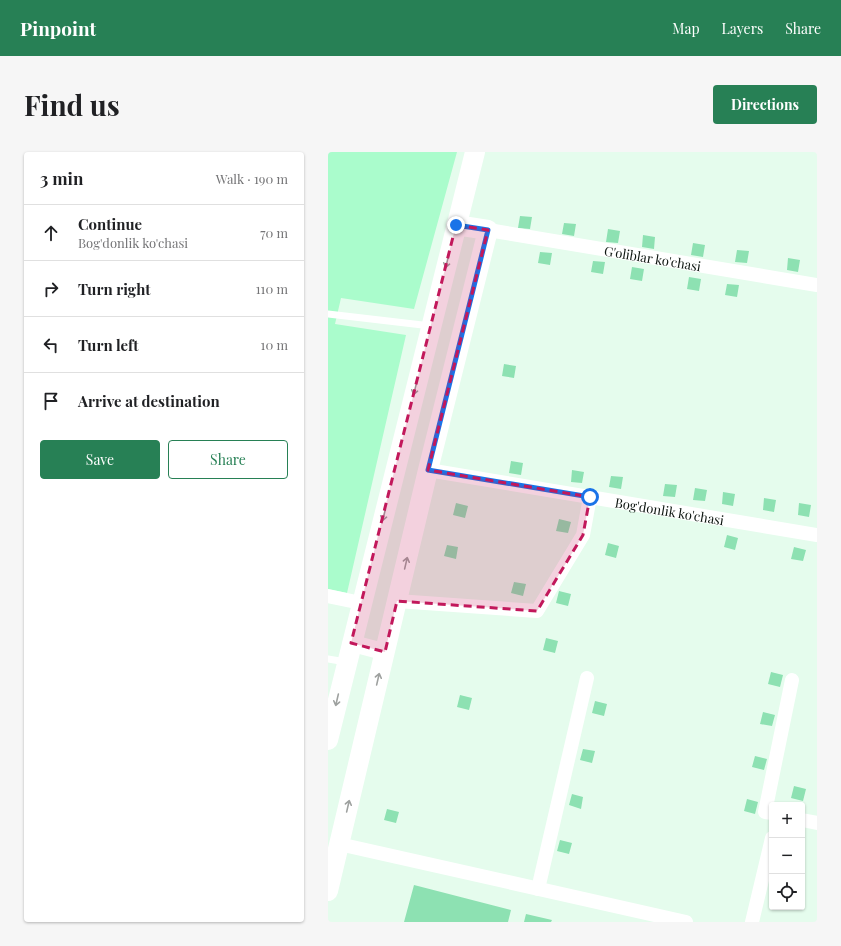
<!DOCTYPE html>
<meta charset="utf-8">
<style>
body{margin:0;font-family:"Playfair Display",serif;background:#f6f6f6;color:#202124}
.controls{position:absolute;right:12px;bottom:12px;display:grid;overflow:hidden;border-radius:4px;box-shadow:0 1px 3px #0004}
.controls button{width:36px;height:36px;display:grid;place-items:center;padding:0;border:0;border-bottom:1px solid #e0e0e0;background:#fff;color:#202124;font:20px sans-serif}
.stop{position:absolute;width:12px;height:12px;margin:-9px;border:3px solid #1a73e8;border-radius:50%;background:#fff}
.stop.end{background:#1a73e8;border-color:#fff;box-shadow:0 1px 4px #0008}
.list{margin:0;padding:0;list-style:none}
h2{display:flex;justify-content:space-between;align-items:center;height:52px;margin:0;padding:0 16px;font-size:17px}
h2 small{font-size:13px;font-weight:400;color:#757577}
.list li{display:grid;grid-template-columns:26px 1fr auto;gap:12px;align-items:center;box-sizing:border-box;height:56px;padding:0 16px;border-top:1px solid #e0e0e0}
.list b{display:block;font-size:15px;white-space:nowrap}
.list p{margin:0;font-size:13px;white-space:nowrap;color:#757577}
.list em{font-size:13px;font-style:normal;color:#757577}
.actions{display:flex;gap:8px;padding:12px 16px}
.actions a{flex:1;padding:9px 0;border:1px solid #278055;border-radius:4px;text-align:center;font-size:14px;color:#278055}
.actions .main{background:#278055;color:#fff}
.icon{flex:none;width:22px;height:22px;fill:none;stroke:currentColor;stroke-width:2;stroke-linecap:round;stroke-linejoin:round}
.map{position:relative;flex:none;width:489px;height:770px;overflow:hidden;border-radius:4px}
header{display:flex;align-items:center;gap:24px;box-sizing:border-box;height:56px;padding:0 20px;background:#278055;color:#fff}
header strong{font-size:19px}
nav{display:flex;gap:22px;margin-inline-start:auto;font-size:14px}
.intro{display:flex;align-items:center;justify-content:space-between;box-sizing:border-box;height:96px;padding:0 24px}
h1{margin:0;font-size:28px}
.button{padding:10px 18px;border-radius:4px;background:#278055;color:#fff;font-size:14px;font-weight:700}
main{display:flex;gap:24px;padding:0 24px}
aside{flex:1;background:#fff;border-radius:4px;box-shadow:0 1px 3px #0004}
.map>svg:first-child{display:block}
.green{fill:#aafccc}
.building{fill:#8de1b2}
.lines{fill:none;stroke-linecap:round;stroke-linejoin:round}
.service{stroke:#fff;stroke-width:7}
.minor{stroke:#fff;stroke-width:14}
.tertiary{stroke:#fff;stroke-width:17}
.secondary{stroke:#fff;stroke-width:20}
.oneway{stroke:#9ea19f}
.route{stroke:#1a73e8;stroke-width:5}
.marked{fill:#c2185b;fill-opacity:0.2;stroke:#c2185b;stroke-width:3;stroke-dasharray:8 5;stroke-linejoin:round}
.labels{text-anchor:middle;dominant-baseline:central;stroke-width:3;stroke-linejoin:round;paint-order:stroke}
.street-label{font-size:13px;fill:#0d1510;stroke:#fff}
</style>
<header>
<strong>Pinpoint</strong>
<nav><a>Map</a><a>Layers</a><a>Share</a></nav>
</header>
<div class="intro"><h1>Find us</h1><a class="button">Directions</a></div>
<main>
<aside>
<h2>3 min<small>Walk · 190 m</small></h2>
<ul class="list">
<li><svg class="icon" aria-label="ahead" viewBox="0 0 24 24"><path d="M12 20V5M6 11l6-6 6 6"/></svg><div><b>Continue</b><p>Bog'donlik ko'chasi</p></div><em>70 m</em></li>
<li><svg class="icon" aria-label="right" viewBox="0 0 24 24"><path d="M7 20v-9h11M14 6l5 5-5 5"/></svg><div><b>Turn right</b></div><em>110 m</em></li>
<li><svg class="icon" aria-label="left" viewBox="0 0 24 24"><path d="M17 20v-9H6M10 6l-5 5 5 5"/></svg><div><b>Turn left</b></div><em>10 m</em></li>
<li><svg class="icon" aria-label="arrive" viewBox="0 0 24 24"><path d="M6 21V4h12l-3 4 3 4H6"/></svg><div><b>Arrive at destination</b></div></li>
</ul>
<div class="actions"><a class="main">Save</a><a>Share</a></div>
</aside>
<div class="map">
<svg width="489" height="770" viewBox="0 0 489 770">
<rect width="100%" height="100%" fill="#e5fced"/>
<path class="green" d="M0 0H129L86 157 13 146 7 172 78 183 19 441 0 437Z"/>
<path class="building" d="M192 64 204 65 202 77 190 76Z
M236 71 248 72 246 84 234 82Z
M280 77 292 79 290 91 278 90Z
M315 83 327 85 326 97 314 95Z
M365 91 377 93 375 105 363 103Z
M409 98 421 99 419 111 407 110Z
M212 100 224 101 222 113 210 111Z
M460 106 472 108 470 120 459 118Z
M265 109 277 110 275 122 263 120Z
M304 115 316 117 314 129 302 127Z
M361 125 373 127 371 139 359 137Z
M399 132 411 133 409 145 397 143Z
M176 212 188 214 186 226 174 224Z
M183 309 195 311 193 323 181 321Z
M244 318 256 320 254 331 243 330Z
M283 324 295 325 293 337 281 335Z
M337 332 349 333 347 345 335 344Z
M367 336 379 338 377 349 365 348Z
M395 340 407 342 405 354 394 352Z
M436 346 448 348 446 360 435 358Z
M128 351 140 354 137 366 125 363Z
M471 351 483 353 481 365 470 363Z
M231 367 243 370 240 381 228 379Z
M399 383 410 386 407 398 396 395Z
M280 391 291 394 288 406 277 403Z
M119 393 130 395 128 407 116 404Z
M466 395 478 398 475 409 463 407Z
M186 430 198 432 195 444 183 441Z
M231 439 243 442 240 454 228 451Z
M218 486 230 489 227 501 215 498Z
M443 520 455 523 452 535 440 532Z
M132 543 144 546 141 558 129 555Z
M267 549 279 552 276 564 264 561Z
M435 560 447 563 444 574 432 572Z
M255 597 267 599 264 611 252 608Z
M427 604 439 607 436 618 424 615Z
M466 634 478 637 475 649 463 646Z
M244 642 255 645 253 657 241 653Z
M419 647 430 650 427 662 416 659Z
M59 657 71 660 68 671 56 668Z
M232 688 244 691 241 702 229 699Z
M86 733 183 758 180 770H76Z
M198 762 224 768 223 770H196Z"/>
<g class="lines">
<path class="service" d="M0 162 103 174
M0 507 18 510"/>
<g class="minor">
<path id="s1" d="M160 78 489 133"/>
<path id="s2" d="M100 318 489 383"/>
<path d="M0 444 33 451"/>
<path d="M69 449 209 459 255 383 262 345"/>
<path d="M444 661 437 660 464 528"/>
<path d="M474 668 489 671"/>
<path d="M11 692 358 770"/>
<path d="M210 737 259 526"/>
<path d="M424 770 444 686"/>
</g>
<path class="tertiary" d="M23 491 57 500"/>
<path class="secondary" d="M0 588 147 0
M0 739 100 318 160 78 128 73"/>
</g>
<defs><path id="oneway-shaft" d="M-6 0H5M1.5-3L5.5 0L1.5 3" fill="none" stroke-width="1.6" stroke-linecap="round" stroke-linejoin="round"/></defs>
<g class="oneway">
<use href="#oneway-shaft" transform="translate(119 110) rotate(104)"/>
<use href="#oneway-shaft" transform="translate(87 237) rotate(104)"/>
<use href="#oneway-shaft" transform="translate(56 363) rotate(104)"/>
<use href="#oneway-shaft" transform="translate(78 411) rotate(-77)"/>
<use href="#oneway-shaft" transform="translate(50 527) rotate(-77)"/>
<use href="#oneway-shaft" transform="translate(9 548) rotate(103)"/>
<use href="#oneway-shaft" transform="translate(20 654) rotate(-77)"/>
</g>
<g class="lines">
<path class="route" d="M128 73 160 78 100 318 262 345"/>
</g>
<path class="marked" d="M128 73 160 78 100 318 262 345 255 383 209 459 69 449 57 500 23 491Z"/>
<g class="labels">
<g class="street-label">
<text stroke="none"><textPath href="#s1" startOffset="167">G'oliblar ko'chasi</textPath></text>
<text stroke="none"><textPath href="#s2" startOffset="245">Bog'donlik ko'chasi</textPath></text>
</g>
</g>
</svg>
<div class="controls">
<button>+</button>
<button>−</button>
<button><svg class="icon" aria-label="locate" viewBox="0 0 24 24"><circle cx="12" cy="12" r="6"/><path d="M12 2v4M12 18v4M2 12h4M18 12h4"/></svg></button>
</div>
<div class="stop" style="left:262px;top:345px"></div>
<div class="stop end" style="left:128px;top:73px"></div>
</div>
</main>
